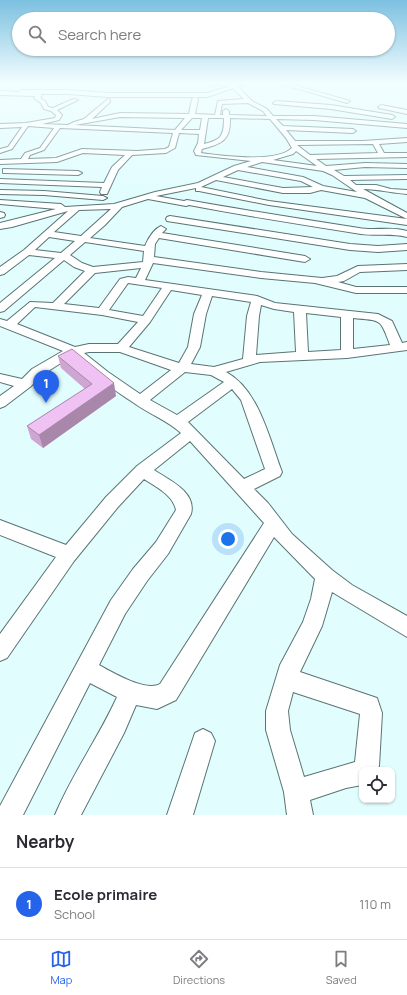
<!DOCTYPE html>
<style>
body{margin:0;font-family:Manrope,sans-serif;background:#f2f2f3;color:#2b2b33}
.controls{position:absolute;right:12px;bottom:12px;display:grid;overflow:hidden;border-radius:8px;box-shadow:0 1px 3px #0004}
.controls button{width:36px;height:36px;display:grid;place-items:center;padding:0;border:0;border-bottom:1px solid #e1e1e2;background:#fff;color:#2b2b33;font:20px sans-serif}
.you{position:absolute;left:228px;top:539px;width:14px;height:14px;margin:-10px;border:3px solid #fff;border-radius:50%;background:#1a73e8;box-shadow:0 0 0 6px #1a73e833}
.badge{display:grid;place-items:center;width:26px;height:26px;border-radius:50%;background:#2563eb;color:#fff;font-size:13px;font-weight:700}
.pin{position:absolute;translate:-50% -33px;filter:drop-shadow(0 1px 2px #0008)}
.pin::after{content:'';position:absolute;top:21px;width:14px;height:12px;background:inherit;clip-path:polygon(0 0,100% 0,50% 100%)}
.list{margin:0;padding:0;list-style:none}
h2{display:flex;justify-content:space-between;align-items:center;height:52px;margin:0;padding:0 16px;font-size:17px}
h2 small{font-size:13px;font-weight:400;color:#7c7c81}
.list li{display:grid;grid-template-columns:26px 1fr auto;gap:12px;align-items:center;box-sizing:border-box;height:72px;padding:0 16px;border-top:1px solid #e1e1e2}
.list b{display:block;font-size:15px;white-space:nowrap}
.list p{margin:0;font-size:13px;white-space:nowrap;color:#7c7c81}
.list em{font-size:13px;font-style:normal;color:#7c7c81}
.icon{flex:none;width:22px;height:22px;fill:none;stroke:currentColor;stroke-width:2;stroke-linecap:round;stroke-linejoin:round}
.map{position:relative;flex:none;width:407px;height:815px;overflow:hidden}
.search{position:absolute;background:#fff;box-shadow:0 1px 3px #0004;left:12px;right:12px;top:12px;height:44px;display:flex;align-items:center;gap:10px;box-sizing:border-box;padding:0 14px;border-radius:22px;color:#7c7c81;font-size:15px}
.sheet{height:124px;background:#fff}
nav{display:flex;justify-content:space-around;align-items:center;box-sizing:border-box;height:56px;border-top:1px solid #e1e1e2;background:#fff;font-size:11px;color:#7c7c81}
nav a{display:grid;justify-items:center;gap:2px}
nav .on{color:#2563eb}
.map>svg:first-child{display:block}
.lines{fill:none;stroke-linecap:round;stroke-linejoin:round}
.street-casing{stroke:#5a7474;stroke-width:2}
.street{fill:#fff;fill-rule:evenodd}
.wall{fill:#cea6d1}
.shaded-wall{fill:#a887aa}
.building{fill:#f0c1f3;stroke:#a887aa}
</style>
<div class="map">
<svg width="407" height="815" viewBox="0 0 407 815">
<rect width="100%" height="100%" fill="#e1fdfe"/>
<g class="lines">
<defs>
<path id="street" d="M196 83H243V85L238 87 252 101 267 109 273 116H314L407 124V128L314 120 276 119 283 126 353 129 356 131 353 133 286 130 295 141H363L407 138V142L379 144 384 153H407V157L316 159 326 166 365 163 407 164V168L365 167 334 170 344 176 407 175V179L350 180 356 185H376L391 189 407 190V194C392 193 378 189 363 189L407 213V219L365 198 321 190 310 193H283L216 180 201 187 269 201 407 219V225L269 205 199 191H196V188L156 196 184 201 187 200C244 210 301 219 359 228 374 231 392 226 407 231V237C392 233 377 236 361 234 304 225 247 216 189 205L186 206 148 199 122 207 105 225 90 238 145 246C148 239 154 229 161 226L166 229 162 233 305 256 310 259 305 262 159 238 155 244 154 257 261 272 322 278 337 276 358 266 407 264V270L360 272 344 281 338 282 356 287H407V293H356L315 283 261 278 153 263 145 280 257 296 275 303 378 314 392 321 402 343 407 342V350L347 358 260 362 226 372C259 390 269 438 282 472L280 476 254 489 268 503 292 534 332 570 352 585 407 616V637L332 592 322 626 300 672 377 698 382 713 379 766 377 770H362V785L346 788 310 800 313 815H287L284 792 266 730V711L280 665 303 622 311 599 315 579 274 537 176 700 157 709 136 705 124 733 81 815H55C72 774 99 737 117 697L90 683 23 815H0V806L111 600 133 569 156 542 176 510C173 495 156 487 144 479L118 507 74 561 7 658 0 661V634L56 557 0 535V520L66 545 106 497 137 466 181 433C167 420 149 414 134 403 112 389 92 373 72 356L42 375 30 387 5 406 0 408V396L14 386 0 382V374L22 379 32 369 63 351 0 326V319L7 321 30 302 53 303 85 271 74 267 64 260 4 311 0 312V303L55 258 29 255 4 274 0 275V267L24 250 68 211 12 227 0 229V223L56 209 0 204V200L61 204 65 207 114 204 155 192 198 183 234 166 251 161 196 155 194 151 198 143 199 134 179 133 175 148 166 153 132 155 118 170 107 194H101L100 192 102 187 0 183V179L104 183 112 167 125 155 83 153 57 162 0 164V160L21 159 25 153 40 148 54 128 28 126 12 149 0 153V149L8 147 22 127 0 128V124L26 123 55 118 56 115 51 111 44 109 41 103 34 98 35 96 0 95V91L19 92 21 90H68L108 93H207L231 86ZM233 88 244 99 218 101 215 115 195 114 198 99 195 97 192 99 189 114 120 113 92 119 110 102V100L108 99 84 119 74 122 68 125 42 124 59 120 62 115 57 110 78 100 73 99 53 108 48 107 45 101 40 98 42 95 40 94H68L108 97H207ZM248 103 263 111 267 116 229 115V111L226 109 223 111V115H220L222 104ZM120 117 185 118 175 130 75 125ZM192 118H202L200 130H181ZM208 118H224C224 136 221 140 204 144ZM230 118 270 119 286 138 292 148C277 163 222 156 201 153L202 149C221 144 231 141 230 118ZM60 128 173 133 169 147 165 149 137 151 82 149 56 158 28 159 30 155 44 150ZM373 144 378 153 310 155 297 145ZM296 151 317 166 273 160 293 154ZM262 162 323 171 332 175 357 192 323 186 303 177 247 167ZM238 170 301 181 313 187 283 188 223 177ZM111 209 81 236 54 232 79 210ZM49 237 75 241 61 253 35 250ZM85 242 144 251 143 262 93 267 82 263 70 255ZM141 268 136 278 128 277 120 279 99 308 64 304 95 273ZM128 283 162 288 143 316 109 310ZM171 290 202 295 194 314 188 347 179 363 129 347 150 322ZM212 296 251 302 247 316 243 359 214 367 191 364 200 347 206 314ZM261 305 274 309 294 312 296 352 256 355 259 316ZM35 307 102 315 138 322 118 344H89L75 347 17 324ZM306 313 341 317V350L308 352ZM353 318C381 321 380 317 390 345L353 349ZM89 352H120L171 370 140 394 108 372 84 353ZM185 372 211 375 224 382 177 415 150 400ZM232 389 241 400 265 469 244 479 188 422ZM190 441 264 523 160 684C146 692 113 673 99 665L125 614 147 581 168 554 191 514C197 492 169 480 154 470ZM293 692 360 714 355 762 304 777 290 730 288 711Z
M278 83H286L350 101 347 103Z
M321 83H342L340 84Z
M276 101 331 105 392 115 395 117 392 119 331 109 274 104 273 103Z
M381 105 407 110V114L379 108 378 107Z
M3 169 78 171 82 173 78 175 6 173H3Z
M0 190 44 191 103 196 107 198 103 200 44 195 0 194Z
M0 212 4 213 5 215 4 217 0 218Z
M170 216 350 244 378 246 407 244V250L378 252 350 250 167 221 166 219 167 217Z
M203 729 211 733 215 741 193 815H167L195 733Z"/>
</defs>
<use href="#street" class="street-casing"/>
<use href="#street" class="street"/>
</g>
<path class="wall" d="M58 356 116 396 43 448 31 439 27 426 85 389 61 368Z"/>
<path class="shaded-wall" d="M114 383 116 396 43 448 39 435Z"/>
<path class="building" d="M72 349 114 383 39 435 27 426 92 384 58 356Z"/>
<linearGradient id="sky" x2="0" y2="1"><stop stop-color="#7cc0e0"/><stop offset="0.42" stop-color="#f2feff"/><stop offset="1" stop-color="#f2feff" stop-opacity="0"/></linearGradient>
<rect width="407" height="197" fill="url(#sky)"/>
</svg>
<div class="controls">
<button><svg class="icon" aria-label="locate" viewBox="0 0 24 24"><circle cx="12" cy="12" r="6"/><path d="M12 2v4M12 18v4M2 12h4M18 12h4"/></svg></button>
</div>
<div class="you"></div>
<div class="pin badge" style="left:46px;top:403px">1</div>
<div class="search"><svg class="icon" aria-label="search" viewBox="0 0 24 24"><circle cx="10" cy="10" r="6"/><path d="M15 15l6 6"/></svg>Search here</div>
</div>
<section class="sheet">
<h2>Nearby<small></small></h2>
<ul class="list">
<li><span class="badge">1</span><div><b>Ecole primaire</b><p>School</p></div><em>110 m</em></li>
</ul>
</section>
<nav>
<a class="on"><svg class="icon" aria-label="map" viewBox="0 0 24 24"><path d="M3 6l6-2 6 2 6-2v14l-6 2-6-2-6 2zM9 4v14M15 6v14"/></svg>Map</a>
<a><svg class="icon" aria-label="directions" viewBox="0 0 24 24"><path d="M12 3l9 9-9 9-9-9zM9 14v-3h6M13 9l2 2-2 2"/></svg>Directions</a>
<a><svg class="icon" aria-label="saved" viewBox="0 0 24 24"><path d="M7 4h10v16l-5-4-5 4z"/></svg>Saved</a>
</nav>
